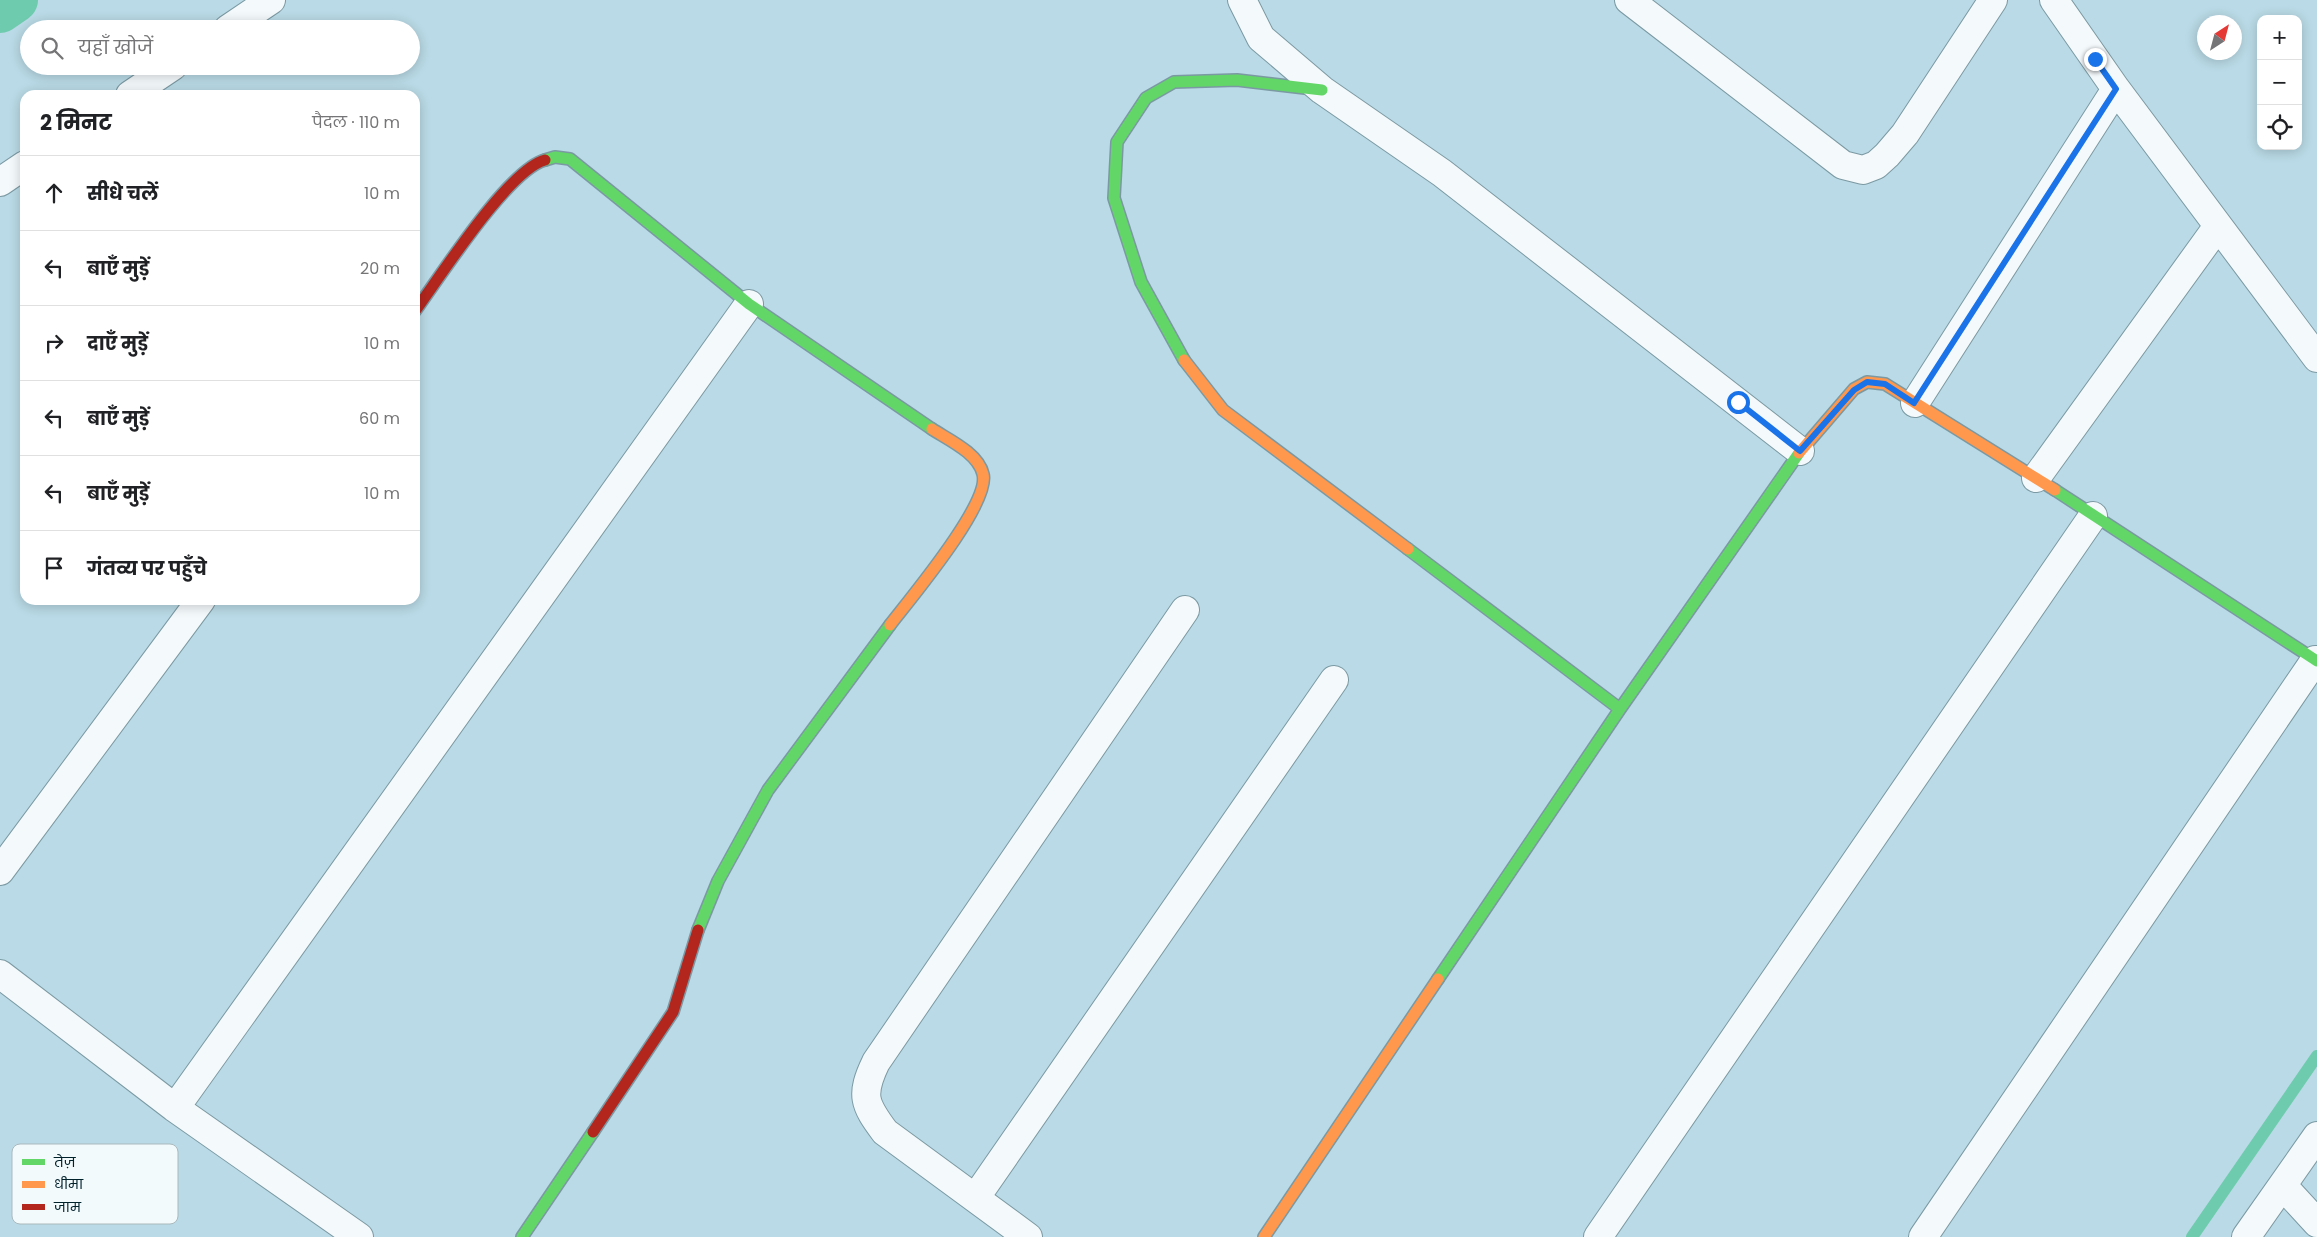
<!DOCTYPE html>
<html lang="hi">
<meta charset="utf-8">
<style>
body{margin:0;font-family:Poppins,"Noto Sans Devanagari",sans-serif;background:#f6f6f6;color:#202124}
.controls{position:absolute;right:15px;top:15px;display:grid;overflow:hidden;border-radius:10px;box-shadow:0 2px 12px #0003}
.controls button{width:45px;height:45px;display:grid;place-items:center;padding:0;border:0;border-bottom:1px solid #e0e0e0;background:#fff;color:#202124;font:25px sans-serif}
.compass{position:absolute;left:2197px;top:15px;width:45px;height:45px;border-radius:50%;background:#fff;box-shadow:0 2px 12px #0003;rotate:36deg}
.stop{position:absolute;width:15px;height:15px;margin:-11px;border:4px solid #1a73e8;border-radius:50%;background:#fff}
.stop.end{background:#1a73e8;border-color:#fff;box-shadow:0 1px 5px #0008}
.list{margin:0;padding:0;list-style:none}
h2{display:flex;justify-content:space-between;align-items:center;height:65px;margin:0;padding:0 20px;font-size:21px}
h2 small{font-size:16px;font-weight:400;color:#757577}
.list li{display:grid;grid-template-columns:32px 1fr auto;gap:15px;align-items:center;box-sizing:border-box;height:75px;padding:0 20px;border-top:1px solid #e0e0e0}
.list b{display:block;font-size:19px;white-space:nowrap}
.list em{font-size:16px;font-style:normal;color:#757577}
.icon{flex:none;width:28px;height:28px;fill:none;stroke:currentColor;stroke-width:2;stroke-linecap:round;stroke-linejoin:round}
.map{position:relative;flex:none;width:2317px;height:1237px;overflow:hidden}
.search{position:absolute;background:#fff;box-shadow:0 2px 12px #0003;left:20px;top:20px;width:400px;height:55px;display:flex;align-items:center;gap:12px;box-sizing:border-box;padding:0 18px;border-radius:28px;color:#757577;font-size:19px}
.panel{position:absolute;background:#fff;box-shadow:0 2px 12px #0003;left:20px;top:90px;width:400px;height:515px;border-radius:15px}
.map>svg:first-child{display:block}
.lines{fill:none;stroke-linecap:round;stroke-linejoin:round}
.stream{stroke:#6fcbad;stroke-width:12}
.canal{stroke:#6fcbad;stroke-width:44}
.street-casing{stroke:#7b99a3;stroke-width:30}
.fast-casing{stroke:#7b99a3;stroke-width:14}
.slow-casing{stroke:#7b99a3;stroke-width:14}
.jam-casing{stroke:#7b99a3;stroke-width:14}
.street{stroke:#f4f9fb;stroke-width:28}
.fast{stroke:#63d668;stroke-width:11}
.slow{stroke:#ff974d;stroke-width:11}
.jam{stroke:#b3261e;stroke-width:11}
.route{stroke:#1a73e8;stroke-width:6}
.key{fill:#f3fafc;stroke:#aab9bd;stroke-width:1}
.key-label{font-size:14px;fill:#01212b}
</style>
<div class="map">
<svg width="2317" height="1237" viewBox="0 0 2317 1237">
<rect width="100%" height="100%" fill="#b9dae6"/>
<g class="lines">
<path class="stream" d="M2192 1237 2317 1056"/>
<path class="canal" d="M0 11 16 0"/>
<defs>
<path id="street" d="M1242 0 1261 38 1322 90 1442 173 1800 451
M1629 0 1843 165 1863 170 1876 165 1887 155 1905 134 1993 0
M2054 0 2116 89 2317 358
M228 29 271 0
M130 95 173 66
M0 182 25 165
M1915 403 2116 89
M2036 478 2218 226
M0 871 201 600
M0 974 175 1108 359 1237
M175 1108 749 304
M2283 1186 2317 1223
M976 1197 1334 680
M1028 1237 885 1132C864 1104 860 1095 876 1062L1185 610
M1598 1237 2093 516
M1923 1237 2315 660
M2246 1237 2317 1136"/>
<path id="fast" d="M545 160 555 157 570 159 749 304 932 429
M1184 360 1141 282 1114 198 1117 142 1146 98 1174 82 1237 80 1322 90
M2055 490 2317 661
M1408 549 1620 709
M698 930 718 881 768 790 890 625
M1438 979 1620 709 1799 453
M522 1237 593 1132"/>
<path id="slow" d="M1184 360 1223 410 1408 549
M1799 453 1854 389 1867 382 1885 384 2055 490
M890 625C910 599 991 503 983 474 978 453 949 440 932 429
M1264 1237 1438 979"/>
<path id="jam" d="M415 311C440 277 508 170 545 160
M593 1132 673 1012 698 930"/>
</defs>
<use href="#street" class="street-casing"/>
<use href="#fast" class="fast-casing"/>
<use href="#slow" class="slow-casing"/>
<use href="#jam" class="jam-casing"/>
<use href="#street" class="street"/>
<use href="#fast" class="fast"/>
<use href="#slow" class="slow"/>
<use href="#jam" class="jam"/>
</g>
<g class="lines">
<path class="route" d="M1738 402 1800 451 1854 390 1867 382 1885 384 1914 403 2116 89 2095 59"/>
</g>
<rect x="12" y="1144" width="166" height="80" rx="8" class="key"/>
<rect x="22" y="1159" width="23" height="6" fill="#63d668"/>
<rect x="22" y="1181" width="23" height="7" fill="#ff974d"/>
<rect x="22" y="1204" width="23" height="6" fill="#b3261e"/>
<g class="key-label">
<text x="54" y="1167">तेज़</text>
<text x="54" y="1189">धीमा</text>
<text x="54" y="1212">जाम</text>
</g>
</svg>
<div class="controls">
<button>+</button>
<button>−</button>
<button><svg class="icon" aria-label="locate" viewBox="0 0 24 24"><circle cx="12" cy="12" r="6"/><path d="M12 2v4M12 18v4M2 12h4M18 12h4"/></svg></button>
</div>
<svg class="compass" viewBox="-18 -18 36 36"><path d="M0-13l5 13h-10z" fill="#e53935"/><path d="M0 13l5-13h-10z" fill="#757577"/></svg>
<div class="stop" style="left:1738px;top:402px"></div>
<div class="stop end" style="left:2095px;top:59px"></div>
<div class="search"><svg class="icon" aria-label="search" viewBox="0 0 24 24"><circle cx="10" cy="10" r="6"/><path d="M15 15l6 6"/></svg>यहाँ खोजें</div>
<section class="panel">
<h2>2 मिनट<small>पैदल · 110 m</small></h2>
<ul class="list">
<li><svg class="icon" aria-label="ahead" viewBox="0 0 24 24"><path d="M12 20V5M6 11l6-6 6 6"/></svg><div><b>सीधे चलें</b></div><em>10 m</em></li>
<li><svg class="icon" aria-label="left" viewBox="0 0 24 24"><path d="M17 20v-9H6M10 6l-5 5 5 5"/></svg><div><b>बाएँ मुड़ें</b></div><em>20 m</em></li>
<li><svg class="icon" aria-label="right" viewBox="0 0 24 24"><path d="M7 20v-9h11M14 6l5 5-5 5"/></svg><div><b>दाएँ मुड़ें</b></div><em>10 m</em></li>
<li><svg class="icon" aria-label="left" viewBox="0 0 24 24"><path d="M17 20v-9H6M10 6l-5 5 5 5"/></svg><div><b>बाएँ मुड़ें</b></div><em>60 m</em></li>
<li><svg class="icon" aria-label="left" viewBox="0 0 24 24"><path d="M17 20v-9H6M10 6l-5 5 5 5"/></svg><div><b>बाएँ मुड़ें</b></div><em>10 m</em></li>
<li><svg class="icon" aria-label="arrive" viewBox="0 0 24 24"><path d="M6 21V4h12l-3 4 3 4H6"/></svg><div><b>गंतव्य पर पहुँचे</b></div></li>
</ul>
</section>
</div>
